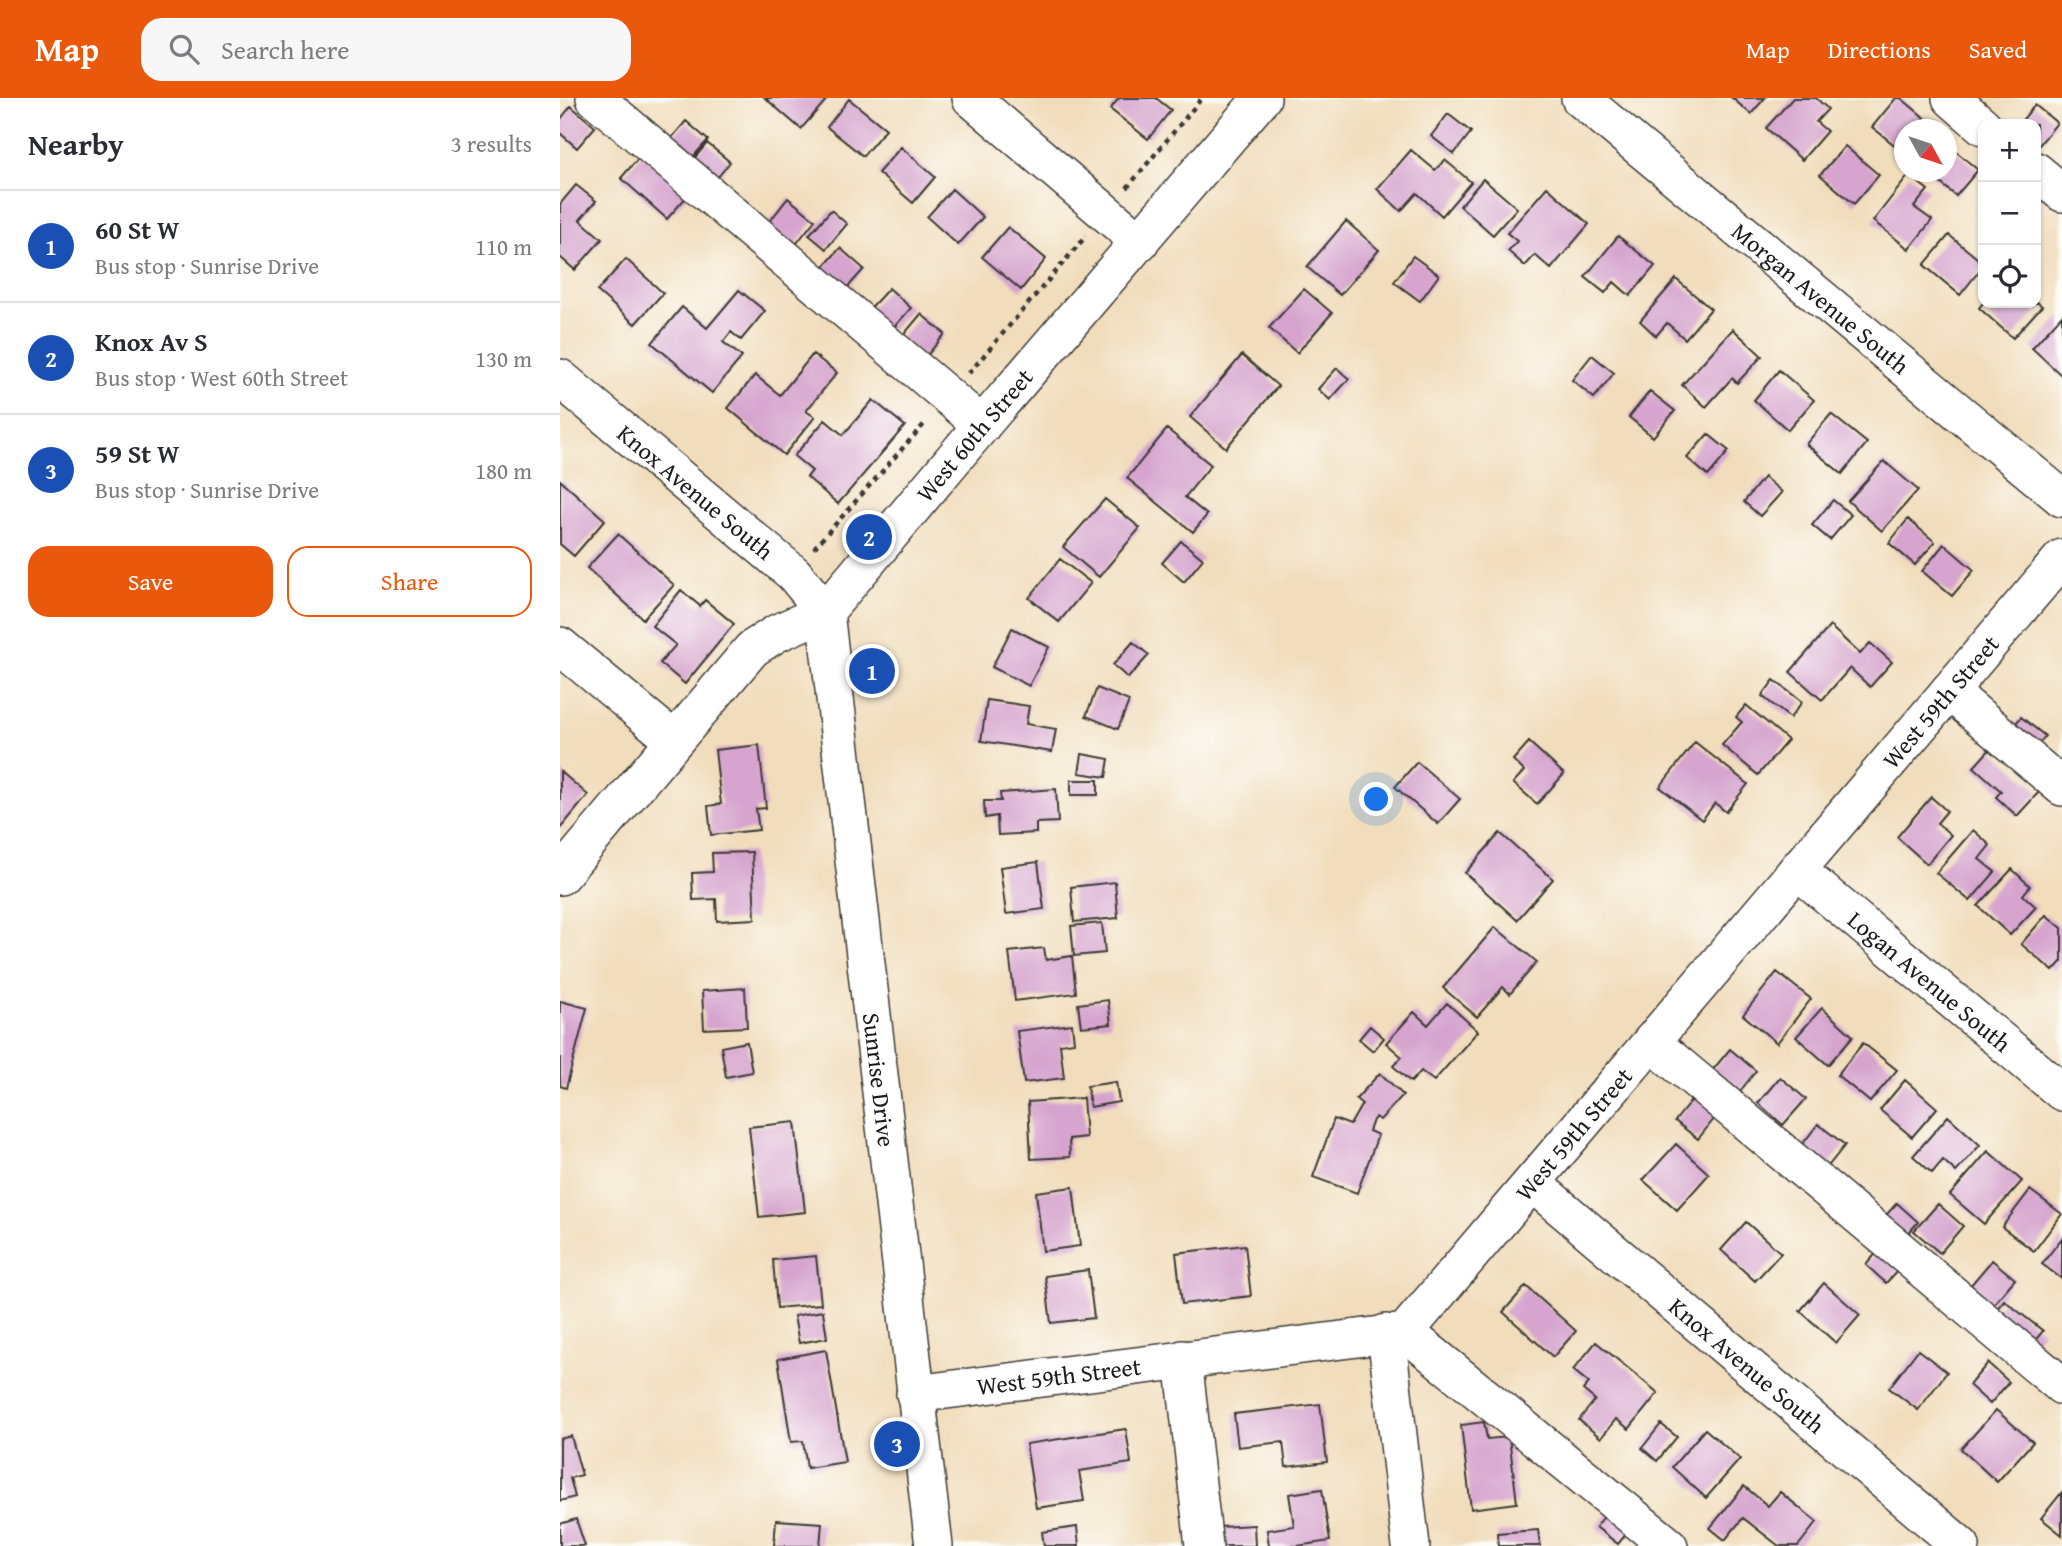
<!DOCTYPE html>
<meta charset="utf-8">
<style>
body{margin:0;font-family:"Gentium Book Plus",serif;background:#f7f7f7;color:#2b2b33}
.controls{position:absolute;right:21px;top:21px;display:grid;overflow:hidden;border-radius:14px;box-shadow:0 2px 5px #0004}
.controls button{width:63px;height:63px;display:grid;place-items:center;padding:0;border:0;border-bottom:2px solid #e1e1e2;background:#fff;color:#2b2b33;font:35px sans-serif}
.compass{position:absolute;left:1334px;top:21px;width:63px;height:63px;border-radius:50%;background:#fff;box-shadow:0 2px 5px #0004;rotate:130deg}
.you{position:absolute;left:817px;top:702px;width:24px;height:24px;margin:-18px;border:5px solid #fff;border-radius:50%;background:#1a73e8;box-shadow:0 0 0 10px #1a73e833}
.badge{display:grid;place-items:center;width:46px;height:46px;border-radius:50%;background:#ea580c;color:#fff;font-size:23px;font-weight:700}
.pin{position:absolute;translate:-50% -50%;border:4px solid #fff;box-shadow:0 2px 7px #0006}
.list{margin:0;padding:0;list-style:none}
h2{display:flex;justify-content:space-between;align-items:center;height:91px;margin:0;padding:0 28px;font-size:30px}
h2 small{font-size:23px;font-weight:400;color:#7c7c81}
.list li{display:grid;grid-template-columns:46px 1fr auto;gap:21px;align-items:center;box-sizing:border-box;height:112px;padding:0 28px;border-top:2px solid #e1e1e2}
.list b{display:block;font-size:26px;white-space:nowrap}
.list p{margin:0;font-size:23px;white-space:nowrap;color:#7c7c81}
.list em{font-size:23px;font-style:normal;color:#7c7c81}
.actions{display:flex;gap:14px;padding:21px 28px}
.actions a{flex:1;padding:16px 0;border:2px solid #ea580c;border-radius:21px;text-align:center;font-size:24px;color:#ea580c}
.actions .main{background:#ea580c;color:#fff}
.icon{flex:none;width:38px;height:38px;fill:none;stroke:currentColor;stroke-width:2;stroke-linecap:round;stroke-linejoin:round}
.map{position:relative;flex:none;width:1502px;height:1448px;overflow:hidden}
header{display:flex;align-items:center;gap:42px;box-sizing:border-box;height:98px;padding:0 35px;background:#ea580c;color:#fff}
header strong{font-size:33px}
nav{display:flex;gap:38px;margin-inline-start:auto;font-size:24px}
.search{width:490px;height:63px;background:#f7f7f7;display:flex;align-items:center;gap:18px;box-sizing:border-box;padding:0 24px;border-radius:21px;color:#7c7c81;font-size:26px}
main{display:flex}
aside{flex:1;background:#fff}
.map>svg:first-child{display:block}
.building{fill:#d6a4cf}
.lines{fill:none;stroke-linecap:round;stroke-linejoin:round}
.minor-casing{stroke:#3c3934;stroke-width:40}
.path{stroke:#3c3934;stroke-width:4.5;stroke-dasharray:5 5;stroke-linecap:butt}
.minor{stroke:#fff;stroke-width:37}
.labels{text-anchor:middle;dominant-baseline:central;stroke-width:6;stroke-linejoin:round;paint-order:stroke}
.street-label{font-size:24px;fill:#1c1c1c;stroke:#fdfcf7}
</style>
<header>
<strong>Map</strong>
<div class="search"><svg class="icon" aria-label="search" viewBox="0 0 24 24"><circle cx="10" cy="10" r="6"/><path d="M15 15l6 6"/></svg>Search here</div>
<nav><a>Map</a><a>Directions</a><a>Saved</a></nav>
</header>
<main>
<aside>
<h2>Nearby<small>3 results</small></h2>
<ul class="list">
<li><span class="badge" style="background:#1a4fb4">1</span><div><b>60 St W</b><p>Bus stop · Sunrise Drive</p></div><em>110 m</em></li>
<li><span class="badge" style="background:#1a4fb4">2</span><div><b>Knox Av S</b><p>Bus stop · West 60th Street</p></div><em>130 m</em></li>
<li><span class="badge" style="background:#1a4fb4">3</span><div><b>59 St W</b><p>Bus stop · Sunrise Drive</p></div><em>180 m</em></li>
</ul>
<div class="actions"><a class="main">Save</a><a>Share</a></div>
</aside>
<div class="map">
<svg width="1502" height="1448" viewBox="0 0 1502 1448">
<rect width="100%" height="100%" fill="#fdfcf7"/>
<filter id="ink" filterUnits="userSpaceOnUse"><feTurbulence type="fractalNoise" baseFrequency=".0143" numOctaves="2"/><feDisplacementMap in="SourceGraphic" scale="14" xChannelSelector="R" yChannelSelector="G"/><feConvolveMatrix kernelMatrix="1 2 1 2 8 2 1 2 1" color-interpolation-filters="sRGB"/></filter>
<filter id="wash" filterUnits="userSpaceOnUse"><feTurbulence type="fractalNoise" baseFrequency=".00686" numOctaves="4" result="noise"/><feDisplacementMap in="SourceGraphic" scale="28" xChannelSelector="R" yChannelSelector="G"/><feGaussianBlur stdDeviation="1.57" result="paint"/><feColorMatrix in="noise" values="0 0 0 0 0 0 0 0 0 0 0 0 0 0 0 0 0 1.4 0 .05"/><feComposite in="paint" operator="in"/></filter>
<g filter="url(#wash)">
<rect width="100%" height="100%" fill="#f1ddbc"/>
<g id="blocks">
<path class="building" d="M205 0H268L241 31Z
M559 0H596L611 12 588 41 550 11Z
M1172 0H1205L1191 16Z
M1233 0H1256L1268 11 1256 24 1267 33 1242 62 1206 30Z
M1336 0H1341L1367 22 1359 32H1344V50L1342 53 1312 29Z
M289 1 326 31 303 58 267 29Z
M1475 7 1497 25 1476 51V26H1459Z
M11 8 35 29 17 50 0 35V22Z
M888 16 911 34 894 56 871 38Z
M126 23 148 42 125 68 103 50Z
M147 45 170 64 150 89 127 69Z
M1285 48 1319 77 1294 106 1260 77Z
M341 49 375 79 353 105 318 75Z
M1392 50 1418 72 1396 98 1371 77 1373 74H1386V57Z
M851 52 875 72 885 62 911 84 882 118 857 95 841 113 817 91Z
M82 56 128 97 107 121 61 80Z
M1349 77 1368 92 1354 109 1372 122 1349 151 1313 123Z
M923 81 957 110 933 137 900 108Z
M16 87 36 103 20 122 42 141 15 172 0 159V106Z
M987 89 1029 126 991 171 975 157 965 168 948 153 957 143 947 135Z
M392 91 423 119 398 147 367 119Z
M228 100 255 122 229 155 202 133Z
M271 112 287 126 266 151 249 137Z
M786 123 819 152 780 197 747 169Z
M448 129 486 161 461 192 422 159Z
M1389 137 1423 165V168L1400 197 1364 167Z
M1058 138 1095 168 1070 198 1054 184 1045 195 1025 179Z
M280 150 304 171 279 199 255 179Z
M853 158 879 177 860 203 834 184Z
M66 161 103 195 75 226 37 193Z
M1116 181 1151 211 1125 241 1107 225 1096 238 1080 223Z
M329 190 351 210 327 237 304 217Z
M744 191 772 215 737 255 709 230Z
M179 192 205 213 181 242 171 234 163 244 182 259 152 295 92 245 122 209 147 230Z
M1476 203 1482 208 1453 240 1419 210 1423 205H1476Z
M361 216 385 236 364 261 340 241Z
M1502 217V278L1472 250Z
M1173 231 1202 258 1177 285 1172 280 1146 309 1122 287Z
M253 256 277 275 246 313 255 319 224 357 168 310 195 277 220 297Z
M682 257 718 288 666 350 630 319Z
M1032 257 1054 275 1034 300 1012 282Z
M777 270 789 281 770 302 758 291Z
M1219 272 1254 302 1228 332 1194 302Z
M1090 293 1115 313 1093 339 1069 319Z
M313 302 345 328 278 406 247 379 252 373 234 358 265 322 283 337Z
M1271 316 1307 345 1282 376 1246 346Z
M607 331 651 367 625 399 647 417 633 434 567 380Z
M1148 336 1169 353 1148 378 1127 360Z
M1324 363 1358 392 1322 433 1288 403Z
M1204 379 1222 394 1200 418 1184 404Z
M0 382 45 422 14 458 0 446Z
M545 401 580 430 539 479 503 449Z
M1273 402 1291 417 1270 442 1252 427Z
M1348 421 1375 444 1355 467 1329 445Z
M58 436 114 487 83 521 27 470Z
M621 443 643 461 624 484 602 465Z
M1384 446 1414 472 1392 498 1362 473Z
M500 461 531 485 499 524 469 500Z
M121 492 140 508 145 502 174 526 125 586 100 565 116 547 92 528Z
M1270 528 1300 556 1310 545 1332 564 1310 589 1290 570 1262 602 1230 574Z
M452 530 489 549 469 588 432 569Z
M573 544 589 557 568 580 553 567Z
M1214 582 1242 604 1230 620 1202 598Z
M537 590 569 603 558 631 526 618Z
M427 602 469 608 466 626 496 631 492 654 421 643Z
M1186 607 1228 642 1198 677 1162 647 1182 624 1176 619Z
M1461 619 1485 638 1470 657 1446 638Z
M969 644 1004 676 977 706 953 685 964 673 953 662Z
M1135 644 1188 686 1166 714 1155 705 1142 722 1100 689Z
M199 647 206 710 196 711 199 732 151 737 148 708 161 706 155 652Z
M1431 650 1479 694 1457 718 1436 699 1441 693 1414 669Z
M522 656 549 661 546 679 519 675Z
M857 664 900 701 878 726 835 689Z
M0 673 28 697 0 731Z
M511 682H538V697H511Z
M496 691 498 724 476 725V735L438 737 437 718 425 720 424 703H441L440 695Z
M1371 699 1387 713 1377 725 1391 737 1367 766 1337 739Z
M1413 732 1430 747 1419 761 1435 774 1410 803 1376 775Z
M940 735 993 781 957 822 905 775Z
M192 754 195 821 157 823 156 801 133 802 132 775 153 774 152 755Z
M478 764 484 811 446 816 440 769Z
M1452 771 1470 788 1463 797 1476 809 1450 837 1418 808Z
M555 784 558 820 514 824 511 789Z
M1486 817 1502 830V863L1493 873 1461 846Z
M542 825 545 855 514 858 511 828Z
M935 829 977 864 950 896 943 889 917 919 883 890Z
M484 850 486 862 512 858 516 895 455 903 449 854Z
M1217 874 1251 901 1217 945 1183 917Z
M185 890 187 929 144 931 142 893Z
M548 902 551 926 521 929 518 906Z
M0 903 27 910 6 990 0 988Z
M887 905 918 933 874 983 861 973 851 984 833 968 842 959 826 945 854 914 868 927Z
M1262 910 1293 938 1268 967 1236 939Z
M512 926 514 944 500 946 504 980 464 985 457 933Z
M810 928 824 940 813 953 799 941Z
M187 944 192 974 166 979 161 949Z
M1303 945 1337 972 1310 1004 1277 977Z
M1170 951 1196 973 1173 1002 1146 980Z
M820 975 843 997 820 1022 816 1019 813 1022 809 1033 818 1037 797 1095 753 1079 774 1021 790 1027 802 1006 796 1001Z
M1220 979 1246 1001 1223 1027 1198 1005Z
M1345 982 1377 1010 1352 1039 1320 1012Z
M556 984 559 1004 530 1009 527 988Z
M1135 998 1158 1016 1138 1041 1115 1023Z
M523 1000 526 1039 509 1041 510 1059 471 1061 468 1004Z
M1388 1018 1420 1047 1396 1074 1383 1062 1372 1075 1353 1058Z
M235 1024 245 1114 199 1119 189 1029Z
M1258 1026 1285 1047 1261 1077 1235 1056Z
M1116 1046 1149 1076 1117 1112 1083 1082Z
M1428 1053 1462 1083 1424 1126 1390 1097Z
M513 1089 520 1148 483 1153 476 1094Z
M1470 1092 1502 1116 1474 1153 1442 1129Z
M1337 1105 1358 1124 1340 1145 1318 1126Z
M1378 1106 1403 1128 1380 1155 1354 1133Z
M1186 1124 1221 1155 1195 1183 1161 1152Z
M1502 1140V1181L1482 1166Z
M685 1147 691 1198 622 1206 616 1155Z
M1319 1152 1340 1170 1326 1185 1306 1167Z
M256 1158 261 1206 217 1210 213 1162Z
M1432 1162 1455 1181 1432 1208 1410 1188Z
M528 1172 534 1220 491 1225 485 1178Z
M1264 1185 1300 1217 1276 1245 1240 1213Z
M966 1188 1016 1233 993 1259 943 1214Z
M1444 1202 1483 1233 1468 1251 1430 1220Z
M263 1213 267 1240 239 1245 234 1218Z
M1036 1244 1098 1295 1069 1331 1056 1321 1041 1340 1019 1322 1035 1302 1023 1292 1029 1285 1013 1272Z
M266 1252 285 1364 247 1370 243 1343 231 1344 218 1261Z
M1358 1252 1387 1274 1358 1312 1329 1290Z
M1428 1265 1449 1284 1430 1306 1409 1287Z
M760 1306 767 1364 726 1369 723 1344 678 1349 674 1316Z
M1436 1312 1473 1344 1437 1384 1401 1351Z
M924 1324 927 1341 949 1339 957 1405 911 1411 901 1327Z
M1101 1326 1117 1339 1097 1363 1082 1350Z
M566 1331 571 1365 519 1373 524 1403 476 1410 466 1346Z
M1145 1331 1180 1361 1146 1400 1112 1369Z
M11 1338 22 1377 10 1380 15 1399 0 1403V1341Z
M1184 1388 1208 1408 1220 1394 1257 1424 1238 1448H1219L1183 1420 1165 1442 1150 1430Z
M762 1391 770 1443 737 1448H709L707 1432 734 1428 729 1396Z
M1502 1394V1437L1481 1420Z
M1049 1412 1072 1429 1058 1446 1036 1429Z
M16 1421 25 1448H0V1426Z
M216 1422 262 1425 260 1448H214Z
M694 1427 695 1448H661L660 1429Z
M517 1429 519 1448H484L482 1434Z
M978 1432 980 1448H938L937 1435Z"/>
</g>
</g>
<g filter="url(#ink)">
<use href="#blocks" fill-opacity="0" stroke="#3c3934" stroke-width="2"/>
<g class="lines">
<defs>
<g id="minor">
<path d="M35 0 422 327"/>
<path d="M411 0 580 144"/>
<path id="s1" d="M1020 0 1502 400"/>
<path d="M1391 0 1423 28"/>
<path d="M1476 73 1502 95"/>
<path id="s2" d="M0 280 234 476 265 514"/>
<path id="s3" d="M265 514 374 1448"/>
<path d="M0 548 114 642"/>
<path d="M1389 593 1502 689"/>
<path id="s4" d="M1237 772 1502 994"/>
<path id="s5" d="M0 778 192 551 217 535 265 514 422 327 702 0"/>
<path d="M1091 944 1502 1288"/>
<path id="s6" d="M972 1085 1401 1448"/>
<path d="M845 1234 1109 1448"/>
<path d="M826 1235 851 1448"/>
<path d="M623 1261 644 1448"/>
<path id="s7" d="M355 1296 845 1234 1502 460"/>
</g>
</defs>
<use href="#minor" class="minor-casing"/>
<path class="path" d="M567 90 642 0
M409 275 526 138
M256 450 255 449 366 324"/>
<use href="#minor" class="minor"/>
</g>
</g>
<g class="labels">
<g class="street-label">
<text stroke="none"><textPath href="#s1" startOffset="313">Morgan Avenue South</textPath></text>
<text stroke="none"><textPath href="#s5" startOffset="611">West 60th Street</textPath></text>
<text stroke="none"><textPath href="#s2" startOffset="177">Knox Avenue South</textPath></text>
<text stroke="none"><textPath href="#s7" startOffset="1321">West 59th Street</textPath></text>
<text stroke="none"><textPath href="#s4" startOffset="173">Logan Avenue South</textPath></text>
<text stroke="none"><textPath href="#s3" startOffset="471">Sunrise Drive</textPath></text>
<text stroke="none"><textPath href="#s7" startOffset="754">West 59th Street</textPath></text>
<text stroke="none"><textPath href="#s6" startOffset="282">Knox Avenue South</textPath></text>
<text stroke="none"><textPath href="#s7" startOffset="145">West 59th Street</textPath></text>
</g>
</g>
</svg>
<div class="controls">
<button>+</button>
<button>−</button>
<button><svg class="icon" aria-label="locate" viewBox="0 0 24 24"><circle cx="12" cy="12" r="6"/><path d="M12 2v4M12 18v4M2 12h4M18 12h4"/></svg></button>
</div>
<svg class="compass" viewBox="-18 -18 36 36"><path d="M0-13l5 13h-10z" fill="#e53935"/><path d="M0 13l5-13h-10z" fill="#7c7c81"/></svg>
<div class="you"></div>
<div class="pin badge" style="left:312px;top:573px;background:#1a4fb4">1</div>
<div class="pin badge" style="left:309px;top:439px;background:#1a4fb4">2</div>
<div class="pin badge" style="left:337px;top:1346px;background:#1a4fb4">3</div>
</div>
</main>
